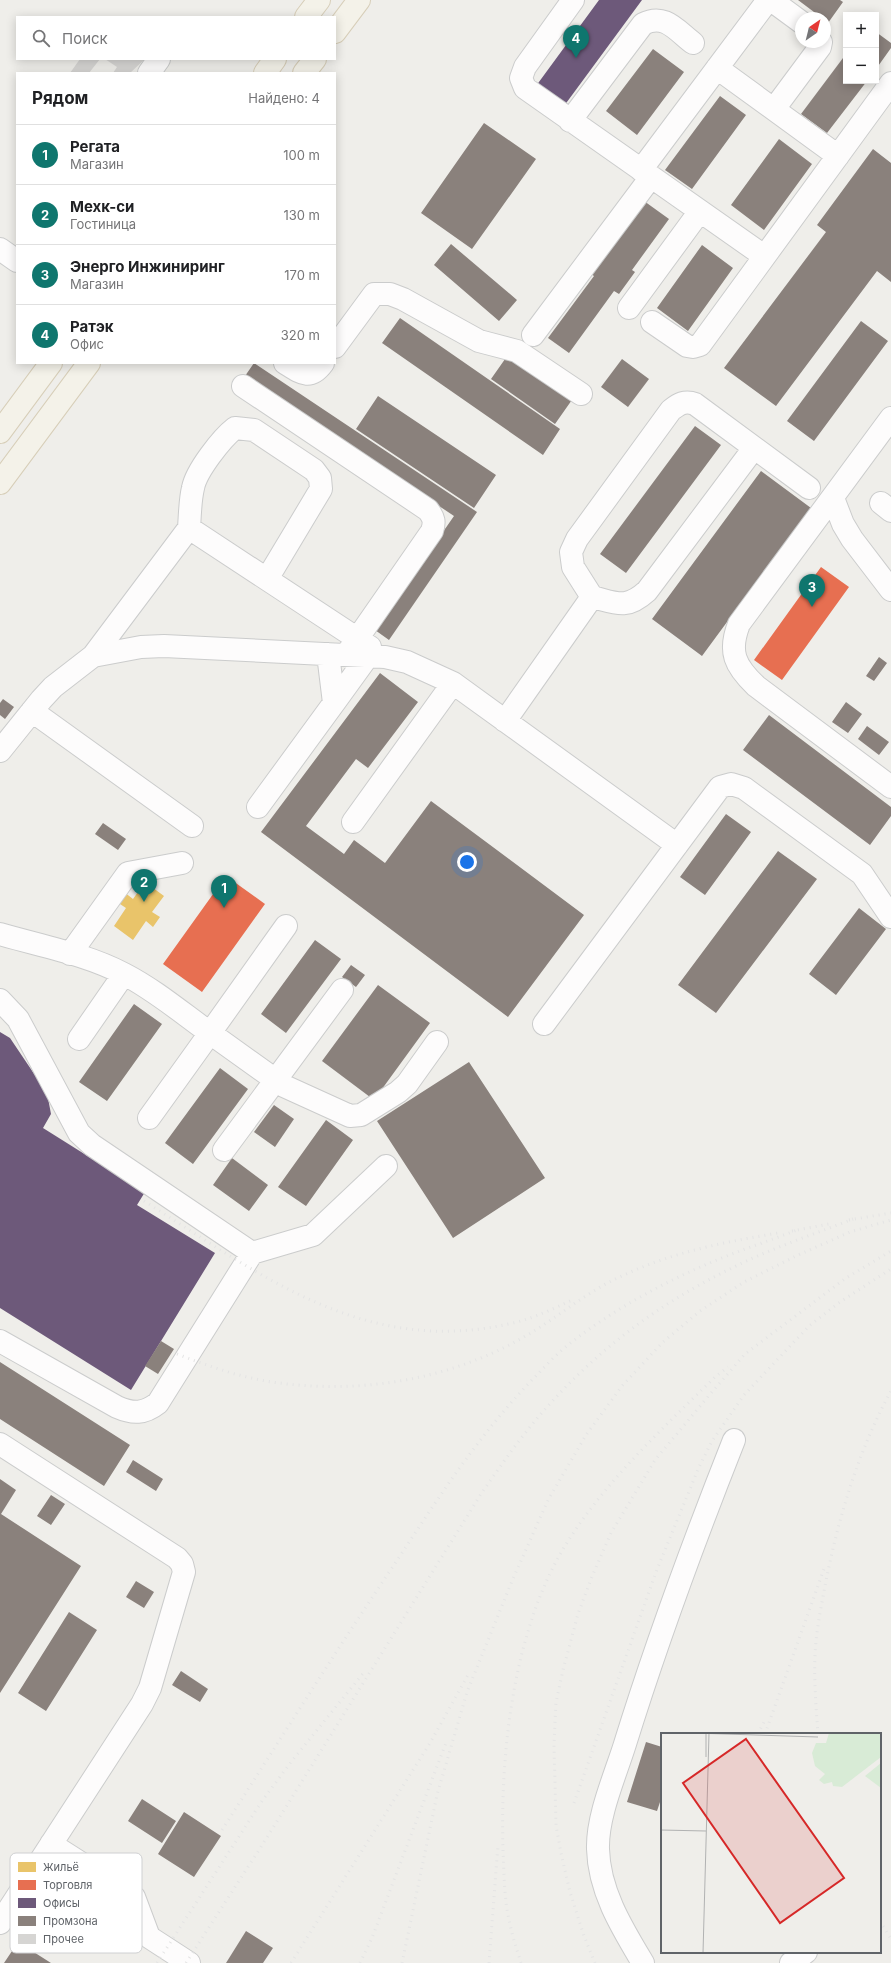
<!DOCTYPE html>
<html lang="ru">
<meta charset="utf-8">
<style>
body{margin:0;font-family:Inter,sans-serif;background:#f6f6f6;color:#202124}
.controls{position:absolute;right:12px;top:12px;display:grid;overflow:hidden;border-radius:0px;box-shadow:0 2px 10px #0003}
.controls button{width:36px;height:36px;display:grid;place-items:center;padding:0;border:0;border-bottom:1px solid #e0e0e0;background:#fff;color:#202124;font:20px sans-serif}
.compass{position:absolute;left:795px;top:12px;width:36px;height:36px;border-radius:50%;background:#fff;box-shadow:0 2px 10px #0003;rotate:35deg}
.you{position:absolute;left:467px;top:862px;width:14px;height:14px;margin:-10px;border:3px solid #fff;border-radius:50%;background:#1a73e8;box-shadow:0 0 0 6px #1a73e833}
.badge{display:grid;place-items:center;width:26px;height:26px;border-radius:50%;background:#0f766e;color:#fff;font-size:13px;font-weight:700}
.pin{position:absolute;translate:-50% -33px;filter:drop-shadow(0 1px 2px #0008)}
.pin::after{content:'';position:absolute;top:21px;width:14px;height:12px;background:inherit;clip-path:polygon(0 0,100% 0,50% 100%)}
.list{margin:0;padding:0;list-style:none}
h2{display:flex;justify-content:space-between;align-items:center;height:52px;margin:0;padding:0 16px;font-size:17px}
h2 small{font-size:13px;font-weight:400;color:#757577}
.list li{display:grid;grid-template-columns:26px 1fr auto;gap:12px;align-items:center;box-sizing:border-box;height:60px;padding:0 16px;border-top:1px solid #e0e0e0}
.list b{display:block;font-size:15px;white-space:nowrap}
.list p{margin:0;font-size:13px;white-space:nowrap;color:#757577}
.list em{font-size:13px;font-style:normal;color:#757577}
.icon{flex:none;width:22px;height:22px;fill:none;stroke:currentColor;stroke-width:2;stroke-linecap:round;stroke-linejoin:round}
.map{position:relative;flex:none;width:891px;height:1963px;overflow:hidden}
.search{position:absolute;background:#fff;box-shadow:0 2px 10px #0003;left:16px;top:16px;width:320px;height:44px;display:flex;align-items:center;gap:10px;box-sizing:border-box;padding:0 14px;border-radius:0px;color:#757577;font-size:15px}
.panel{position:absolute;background:#fff;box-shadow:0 2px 10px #0003;left:16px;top:72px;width:320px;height:292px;border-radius:0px}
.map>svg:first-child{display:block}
.homes{fill:#e9c46a}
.shops{fill:#e76f51}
.offices{fill:#6d597a}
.industry{fill:#8a817c}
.building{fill:#d6d5d3}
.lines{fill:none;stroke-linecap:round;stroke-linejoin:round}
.minor-casing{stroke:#cbcccc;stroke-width:24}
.major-casing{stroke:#d7ceb8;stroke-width:24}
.minor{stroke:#fdfcfc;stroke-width:22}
.major{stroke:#f4f2e9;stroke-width:22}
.rail{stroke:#e4e4e4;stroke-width:3;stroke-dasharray:1 5;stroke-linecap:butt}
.inset-road{fill:none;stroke:#b1b2b2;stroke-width:1}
.view{fill:#d62828;fill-opacity:0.15;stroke:#d62828;stroke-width:2}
.inset-edge{fill:none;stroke:#5f6368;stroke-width:2}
.key{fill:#fff;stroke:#cfd0d2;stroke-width:1}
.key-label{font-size:11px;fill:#5f6368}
</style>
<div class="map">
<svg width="891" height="1963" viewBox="0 0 891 1963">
<rect width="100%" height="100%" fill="#efeeea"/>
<path class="homes" d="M145 882 164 896 152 912 160 917 153 927 146 921 133 940 114 926 126 908 117 902 124 892 133 899Z"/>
<path class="shops" d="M821 567 849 587 782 680 754 660Z
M226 876 265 904 202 992 163 964Z"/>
<path class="offices" d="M599 0H642L564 106 536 86Z
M0 1032 10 1038 47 1093 51 1114 43 1128 145 1192 137 1205 215 1253 131 1390 0 1308Z"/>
<path class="industry" d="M798 0H840L843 2 828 23 825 18H822Z
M876 32 891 43V48L876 69Z
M653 49 684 72 637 135 606 111Z
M846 54V81H867L827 133 801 114Z
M720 96 746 115 692 189 665 170Z
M484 123 536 159 472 249 421 213Z
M779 139 812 164 764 230 731 205Z
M873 149 891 163V282L877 271 776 406 724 368 826 232 817 225Z
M644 201 669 219 632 270 635 272 619 294 614 291 569 353 548 338 594 276 591 274Z
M451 244 517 300 499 321 434 265Z
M702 245 733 268 688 331 657 308Z
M400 318 560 429 543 455 382 343Z
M861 321 888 341 814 441 787 421Z
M510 352 574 397 555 424 491 379Z
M622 359 649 379 628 407 601 387Z
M254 363 477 512 389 640 375 630 454 516 245 376Z
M378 396 496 475 474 508 356 429Z
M695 426 721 445 626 573 600 554Z
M761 471 811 508 702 656 652 619Z
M879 657 887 663 874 681 866 676Z
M380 673 418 702 368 768 356 759 306 826 344 854 354 840 385 863 431 801 584 915 508 1017 261 832Z
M3 699 14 707 5 719 0 715V703Z
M846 702 862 714 848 733 832 722Z
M769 715 891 807V816L870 845 743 750Z
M867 726 889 742 879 755 858 739Z
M726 814 751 832 705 895 680 877Z
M103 823 126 839 118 850 95 834Z
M778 851 817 879 716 1013 678 985Z
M859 908 886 929 836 995 809 974Z
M315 940 341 959 286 1033 261 1014Z
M351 965 365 975 356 987 342 977Z
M378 985 430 1023 374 1100 322 1061Z
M134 1004 162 1024 107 1101 79 1082Z
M469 1062 545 1178 453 1238 377 1121Z
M220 1068 248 1089 193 1164 165 1143Z
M274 1105 294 1119 275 1147 254 1132Z
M326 1120 353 1140 306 1206 278 1187Z
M232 1158 268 1185 249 1211 213 1185Z
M161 1341 174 1349 158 1374 145 1366Z
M0 1362 130 1445 104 1486 0 1419Z
M133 1460 163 1479 156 1491 126 1472Z
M0 1479 16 1490 1 1514 81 1566 0 1693Z
M51 1495 65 1504 51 1525 37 1516Z
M136 1581 154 1592 144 1608 126 1597Z
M69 1612 97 1630 46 1711 18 1693Z
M181 1671 208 1689 200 1702 172 1685Z
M646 1742 662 1747V1796L657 1811 627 1802Z
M142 1799 176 1821 162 1843 128 1821Z
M184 1812 221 1836 194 1877 158 1854Z
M246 1931 273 1948 263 1963H226Z
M18 1942 51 1963H4Z"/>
<path class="building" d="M80 59H100L89 73H70Z
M105 59H145L130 73H113L117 67Z"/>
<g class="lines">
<defs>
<path id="minor" d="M573 0 525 67 521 78 525 88 764 256
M771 0 801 22
M717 68 838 156
M149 73 159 59
M774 109 820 47 821 42
M570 121 643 24C665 13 676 30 693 43
M641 170 768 0
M0 249 17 261
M629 308 700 211
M652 322 687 346 693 347 700 345 891 83
M533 335 651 177
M335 347 374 294H390L403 299 479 341 517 351 581 394
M285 363C301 373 310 381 323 363
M243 386 428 510C434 518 435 522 432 531L346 655
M891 418 739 624C728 652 735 666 756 686L891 787
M754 448 647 591C626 610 617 603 592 597L573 567 571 552 577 539 671 410C679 404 685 400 695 404L809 488
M833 498 843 524 852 539 891 590
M881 503 891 511
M189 528C190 515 190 500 193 488 196 471 222 438 235 428L254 430 314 470 320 478 321 489 267 579
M93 656 189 528 370 647
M334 703 368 656
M32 711 192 826
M505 721 592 597
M0 751 41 700 53 687 93 656 141 647 164 646 385 657 407 662 453 683 677 845
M258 807 334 703 328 654
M353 822 453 683
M0 934C41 946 86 954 124 974 155 990 182 1013 210 1033L286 926
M70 954 128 873 182 863
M0 1000 18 1019 79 1133 92 1145 252 1253
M544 1024 720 787 731 784 744 788 862 874 891 917
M79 1039 124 974
M149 1118 210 1033 284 1086 350 1116 361 1115 398 1092 407 1084 437 1042
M224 1150 342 990
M0 1341 117 1407C133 1414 144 1414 158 1403L252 1253 313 1235 386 1166
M0 1444 177 1558 182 1564 184 1572 150 1688 142 1704 0 1923
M51 1844 134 1897 149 1937 189 1963
M643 1963C622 1928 599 1891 598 1849 597 1816 615 1776 625 1744 657 1641 694 1541 734 1440
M791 1963 806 1952"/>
<path id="major" d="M306 17 319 0
M335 32 359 0
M265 73 275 59
M304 73 315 59
M0 432 51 363
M0 483 89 363"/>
</defs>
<use href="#minor" class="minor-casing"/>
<use href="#major" class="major-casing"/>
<use href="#minor" class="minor"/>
<use href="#major" class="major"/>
<path class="rail" d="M144 1201C261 1275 366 1358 513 1323 534 1318 553 1309 572 1300
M849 1220 891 1213
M792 1231 829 1224
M177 1354C208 1366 239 1377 272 1382 360 1395 452 1380 529 1334 561 1315 589 1290 624 1275 673 1252 725 1242 778 1233
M758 1734 766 1718
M765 1734 825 1566
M818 1734C816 1708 814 1682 815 1655 816 1632 821 1608 825 1586 838 1519 858 1451 891 1391
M574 1803 656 1572 699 1467 712 1441 744 1395 809 1326 840 1302 891 1269
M222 1830C281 1738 339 1646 400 1556 440 1495 480 1434 531 1381 543 1369 554 1356 568 1345 611 1311 662 1283 712 1262 740 1250 769 1241 797 1230
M880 1921 891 1939
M157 1963 262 1801 291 1762 365 1671
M186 1963 266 1839 481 1494C505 1459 530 1424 559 1394 608 1342 666 1300 730 1269 769 1249 812 1235 853 1219
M291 1963 430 1743 468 1675
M360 1963 372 1938 447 1740
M402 1963 437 1795 467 1692 512 1581 548 1500 586 1435 622 1386 663 1342 700 1311 744 1282 796 1256 850 1232 891 1220
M489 1963 498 1845
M521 1963C516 1947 511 1931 508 1915 504 1894 504 1871 503 1850 500 1750 514 1623 570 1538 609 1478 664 1427 715 1377L728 1367
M595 1963 584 1936 570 1892 561 1853 556 1825 554 1744 556 1702 564 1666 578 1614 591 1579 611 1533 655 1460 706 1399 745 1354 846 1278 891 1251"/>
</g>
<g transform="translate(661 1733)">
<rect width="220" height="220" fill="#efeeea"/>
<path d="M168 0H220V24L181 54 172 53 171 49 163 51 158 47 164 41 154 33 151 20 155 10H165ZM220 30V55L204 43Z" fill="#d8ebd6"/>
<path class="inset-road" d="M32 0 157 4M45 24V0M0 97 45 98M42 220 48 0"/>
<path class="view" d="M85 6 183 145 119 190 22 50Z"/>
<rect width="220" height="220" class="inset-edge"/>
</g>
<rect x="10" y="1853" width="132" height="100" rx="6" class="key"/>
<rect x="18" y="1862" width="18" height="10" fill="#e9c46a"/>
<rect x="18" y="1880" width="18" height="10" fill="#e76f51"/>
<rect x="18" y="1898" width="18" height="10" fill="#6d597a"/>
<rect x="18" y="1916" width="18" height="10" fill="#8a817c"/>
<rect x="18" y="1934" width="18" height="10" fill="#d6d5d3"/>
<g class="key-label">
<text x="43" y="1871">Жильё</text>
<text x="43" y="1889">Торговля</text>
<text x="43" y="1907">Офисы</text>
<text x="43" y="1925">Промзона</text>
<text x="43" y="1943">Прочее</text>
</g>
</svg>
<div class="controls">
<button>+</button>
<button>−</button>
</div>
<svg class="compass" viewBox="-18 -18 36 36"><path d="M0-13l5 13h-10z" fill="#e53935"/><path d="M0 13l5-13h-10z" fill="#757577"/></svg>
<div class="you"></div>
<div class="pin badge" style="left:224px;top:908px">1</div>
<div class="pin badge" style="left:144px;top:902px">2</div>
<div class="pin badge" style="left:812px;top:607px">3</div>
<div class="pin badge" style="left:576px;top:58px">4</div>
<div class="search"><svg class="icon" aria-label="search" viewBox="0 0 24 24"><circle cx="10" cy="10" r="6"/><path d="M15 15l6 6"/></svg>Поиск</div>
<section class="panel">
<h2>Рядом<small>Найдено: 4</small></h2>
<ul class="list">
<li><span class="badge">1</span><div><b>Регата</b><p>Магазин</p></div><em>100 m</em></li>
<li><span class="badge">2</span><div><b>Мехк-си</b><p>Гостиница</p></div><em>130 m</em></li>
<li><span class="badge">3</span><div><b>Энерго Инжиниринг</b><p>Магазин</p></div><em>170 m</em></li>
<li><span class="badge">4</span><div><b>Ратэк</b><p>Офис</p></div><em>320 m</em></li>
</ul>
</section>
</div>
